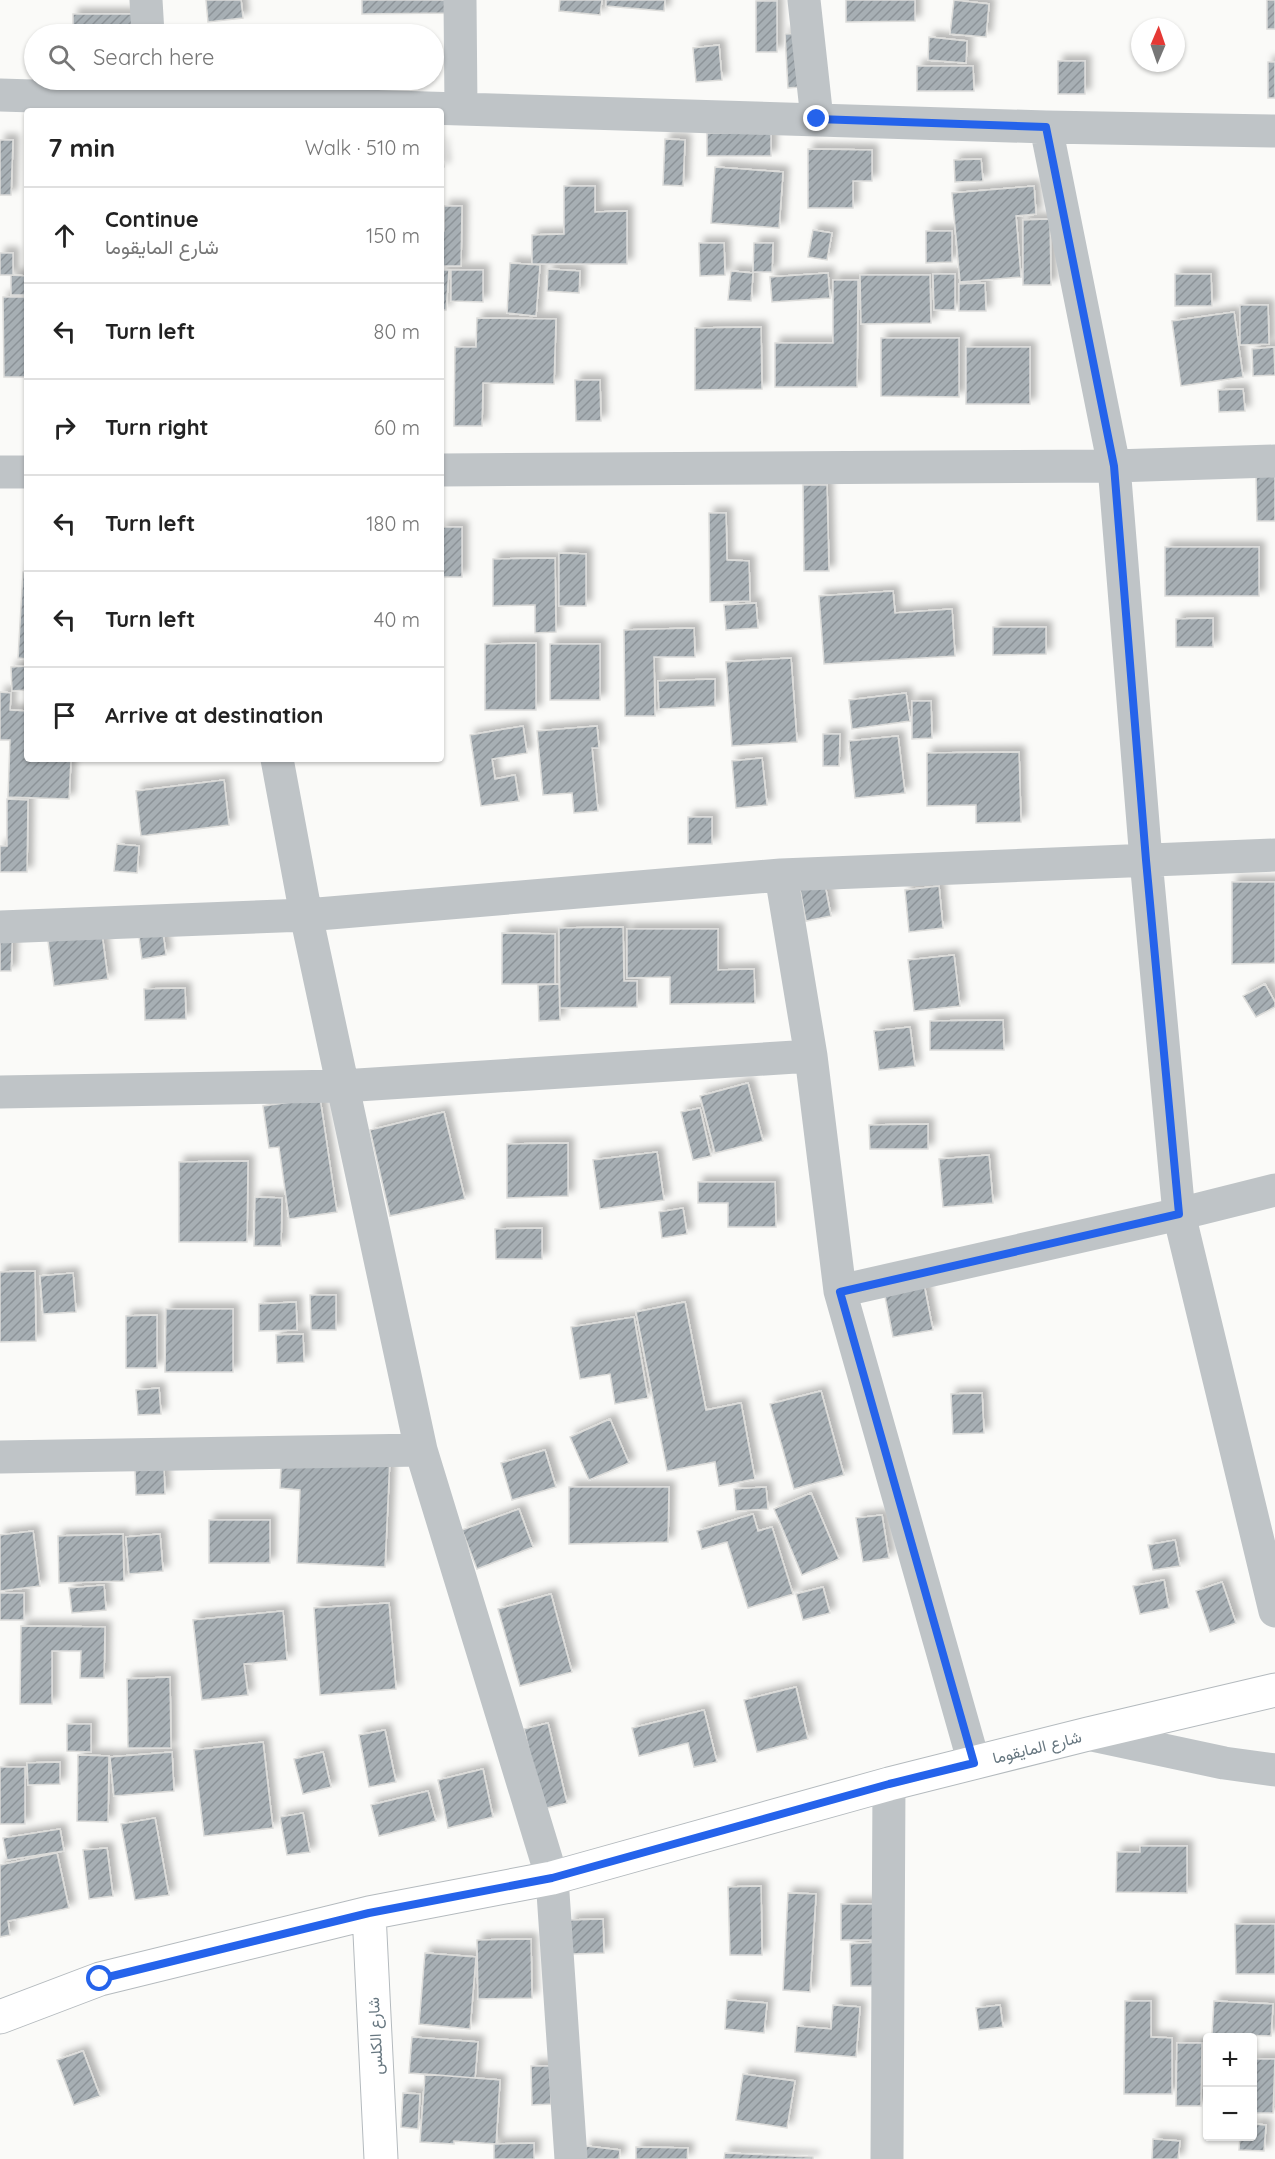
<!DOCTYPE html>
<meta charset="utf-8">
<style>
body{margin:0;font-family:Quicksand,Vazirmatn,sans-serif;background:#f2f2f2;color:#222}
.controls{position:absolute;right:18px;bottom:18px;display:grid;overflow:hidden;border-radius:6px;box-shadow:0 2px 4px #0004}
.controls button{width:54px;height:54px;display:grid;place-items:center;padding:0;border:0;border-bottom:2px solid #e0e0e0;background:#fff;color:#222;font:30px sans-serif}
.compass{position:absolute;left:1131px;top:18px;width:54px;height:54px;border-radius:50%;background:#fff;box-shadow:0 2px 4px #0004;rotate:2deg}
.stop{position:absolute;width:18px;height:18px;margin:-14px;border:4px solid #2563eb;border-radius:50%;background:#fff}
.stop.end{background:#2563eb;border-color:#fff;box-shadow:0 2px 6px #0008}
.list{margin:0;padding:0;list-style:none}
h2{display:flex;justify-content:space-between;align-items:center;height:78px;margin:0;padding:0 24px;font-size:26px}
h2 small{font-size:20px;font-weight:400;color:#767676}
.list li{display:grid;grid-template-columns:39px 1fr auto;gap:18px;align-items:center;box-sizing:border-box;height:96px;padding:0 24px;border-top:2px solid #e0e0e0}
.list b{display:block;font-size:22px;white-space:nowrap}
.list p{margin:0;font-size:20px;white-space:nowrap;color:#767676}
.list em{font-size:20px;font-style:normal;color:#767676}
.icon{flex:none;width:33px;height:33px;fill:none;stroke:currentColor;stroke-width:2;stroke-linecap:round;stroke-linejoin:round}
.map{position:relative;flex:none;width:1275px;height:2159px;overflow:hidden}
.search{position:absolute;background:#fff;box-shadow:0 2px 4px #0004;left:24px;top:24px;width:420px;height:66px;display:flex;align-items:center;gap:15px;box-sizing:border-box;padding:0 21px;border-radius:33px;color:#767676;font-size:22px}
.panel{position:absolute;background:#fff;box-shadow:0 2px 4px #0004;left:24px;top:108px;width:420px;height:654px;border-radius:6px}
.map>svg:first-child{display:block}
.building{fill:url(#building-hatch);stroke:#dcdcda;stroke-width:1.5;filter:url(#shadow)}
.lines{fill:none;stroke-linecap:round;stroke-linejoin:round}
.secondary-casing{stroke:#b4babe;stroke-width:35}
.street{stroke:#bfc4c7;stroke-width:33}
.secondary{stroke:#fff;stroke-width:33}
.route{stroke:#2563eb;stroke-width:8}
.labels{text-anchor:middle;dominant-baseline:central;stroke-width:6;stroke-linejoin:round;paint-order:stroke}
.street-label{font-size:16px;fill:#677780;stroke:#fff}
</style>
<div class="map">
<svg width="1275" height="2159" viewBox="0 0 1275 2159">
<defs>
<pattern id="building-hatch" width="6" height="6" patternUnits="userSpaceOnUse" patternTransform="scale(1.5)"><rect width="6" height="6" fill="#a7afb4"/><path d="M-1 1l2-2M0 6l6-6M5 7l2-2" fill="none" stroke="#8c9398"/></pattern>
<filter id="shadow"><feDropShadow dx="5.5" dy="-5.5" stdDeviation="3" flood-color="#0004"/></filter>
</defs>
<rect width="100%" height="100%" fill="#fafaf8"/>
<path class="building" d="M206 0H241L243 18 208 22Z
M362 0H449V13L362 14Z
M560 0H602L600 15 559 11Z
M606 0H665L664 11 606 6Z
M846 0H915V21L846 22Z
M954 0 989 4 986 37 950 34Z
M1267 0H1275V29H1267Z
M756 1H777V52H756Z
M73 14H133V34H73Z
M809 33 812 86 788 88 785 34Z
M929 37 967 41 966 63 928 60Z
M719 45 722 80 696 82 693 48Z
M1058 61H1085V94H1058Z
M1268 62H1275V98H1268Z
M917 66H973L974 91H917Z
M707 133H771V156H707Z
M665 139 685 140 683 186 663 185Z
M0 140H13L11 195H0Z
M441 142 444 167 441 168Z
M808 149 872 150V181H853V208H808Z
M981 159 983 181 955 182 954 160Z
M715 167 783 172 779 228 711 223Z
M564 186H595V212L627 211V264H532V235L564 234Z
M1034 186 1036 214 1016 216 1021 277 960 282 952 193Z
M444 206H462L461 266H441V231H444Z
M1050 219 1051 285H1023V220Z
M813 230 832 233 827 260 808 257Z
M926 231H952V262L926 263Z
M699 243H724L725 275 700 276Z
M754 243H773L772 272H753Z
M0 253H13V275H0Z
M510 263 540 265 536 316 507 313Z
M548 269 580 271 579 293 547 291Z
M441 270H449L446 310H441Z
M451 270H483V302L451 301Z
M731 271 753 273 751 301 728 300Z
M828 273 830 298 772 302 770 277Z
M933 274H955V310H934Z
M1175 274H1211L1212 306H1175Z
M11 275 27 276V295H11Z
M860 275H930L931 323 861 324Z
M833 280H858L857 387H775V343H833Z
M985 283 986 311H959V284Z
M3 297H27V377H4Z
M1240 305H1268L1269 344 1240 345Z
M1234 312 1243 377 1181 386 1172 321Z
M477 318 556 319 554 384 483 383 482 426H454L455 347H476Z
M761 327 762 389 695 390V328Z
M881 338H959V397L881 396Z
M966 347H1030V404H966Z
M1274 347 1275 375 1253 376 1252 349Z
M575 380H600L601 421H576Z
M1243 389 1245 411 1219 412 1218 390Z
M1256 475H1275V521H1257Z
M803 485H827L829 571H804Z
M709 513H726L727 560 749 561 750 601 710 602Z
M441 527H462V577H441Z
M1165 547H1259V596H1165Z
M559 553 586 554V606H559Z
M555 558 556 632 535 633V605L493 606V559Z
M23 572H27V659L18 658Z
M893 591 895 613 952 609 955 656 824 664 819 596Z
M756 603 758 628 726 630 724 605Z
M1213 618V647H1176V619Z
M993 627H1046V654L993 655Z
M694 628 695 657H654L655 716H625L624 630Z
M536 643V710H485V644Z
M550 644H600V700H550Z
M791 658 797 742 732 746 726 662Z
M27 666V690L12 691 11 667Z
M715 679V706L659 709 658 681Z
M0 692 11 693 10 710 27 711V759H71L69 799 8 797 10 740H0Z
M906 693 910 721 852 729 849 700Z
M912 701H931L932 738 912 739Z
M523 726 527 753 492 759 495 779 515 775 519 801 481 806 470 735Z
M597 726 599 748H592L598 811 574 813 572 793 543 795 537 731Z
M823 734H840L839 766H823Z
M898 736 905 793 855 798 849 741Z
M1019 752 1021 822 976 823V805L927 806V753Z
M762 758 767 805 736 808 732 761Z
M224 780 229 825 141 836 136 791Z
M7 799 28 800 27 872H0V846H7Z
M688 817H712V844H688Z
M117 844 139 846 137 873 114 871Z
M1232 882H1275V963L1232 964Z
M825 885 831 916 806 921 800 889Z
M939 886 943 928 909 932 905 890Z
M162 925 166 955 142 959 138 928Z
M0 926 13 927 11 971H0Z
M623 927 624 981H637V1007L560 1008 559 928Z
M627 929H718V970L754 969 755 1003 670 1004V977L627 978Z
M502 933 555 934V984H502Z
M102 934 108 979 54 986 48 941Z
M954 955 960 1006 914 1011 908 960Z
M559 984 560 1020 539 1021 538 985Z
M1265 984 1275 1002V1007L1256 1017 1243 996Z
M185 988 186 1019 145 1020 144 989Z
M1003 1020 1004 1050H930V1021Z
M910 1027 915 1066 879 1070 874 1031Z
M748 1083 763 1141 715 1153 700 1096Z
M320 1098 337 1212 289 1219 279 1147 269 1148 263 1106Z
M700 1108 711 1156 693 1160 681 1112Z
M444 1112 465 1199 390 1216 370 1130Z
M928 1124V1149H870L869 1125Z
M568 1143V1196L507 1198V1144Z
M657 1152 664 1200 600 1209 593 1160Z
M989 1155 993 1203 943 1207 939 1159Z
M248 1161 247 1242H179V1162Z
M698 1182H775L776 1227H728V1203H698Z
M255 1197 282 1198 281 1246H254Z
M683 1208 687 1234 662 1238 659 1212Z
M542 1228V1259H496L495 1229Z
M921 1269 933 1330 893 1337 881 1276Z
M35 1271 36 1341 0 1342V1272Z
M73 1273 76 1312 43 1314 40 1276Z
M310 1295H336V1330H311Z
M296 1302 297 1330 259 1331V1304Z
M685 1302 706 1410 741 1403 755 1479 719 1486 715 1462 667 1471 636 1312Z
M166 1309H233V1372H165Z
M157 1315V1368H126V1316Z
M634 1317 648 1398 615 1404 610 1374 580 1379 571 1327Z
M303 1334 304 1362 277 1363 276 1335Z
M159 1388 161 1414 138 1415 136 1390Z
M821 1391 844 1475 794 1489 770 1404Z
M982 1393 984 1433 953 1434 951 1394Z
M610 1419 629 1463 589 1480 570 1437Z
M282 1450 390 1456 385 1567 297 1563 300 1490 280 1488Z
M545 1450 556 1487 512 1500 501 1463Z
M164 1469 165 1494 136 1495 135 1470Z
M569 1487H669L668 1542 569 1544Z
M766 1487 768 1509 736 1511 734 1489Z
M811 1493 839 1559 802 1575 774 1509Z
M519 1509 533 1547 477 1569 462 1530Z
M753 1514 758 1531 772 1527 793 1594 748 1608 727 1542 702 1549 697 1531Z
M882 1515 889 1558 863 1562 856 1518Z
M209 1520H270V1563H209Z
M33 1531 40 1586 0 1591V1535Z
M123 1534 124 1581 59 1583 58 1536Z
M160 1534 163 1571 129 1574 126 1537Z
M1175 1540 1180 1566 1153 1570 1148 1545Z
M1164 1580 1169 1608 1140 1614 1133 1586Z
M1222 1582 1236 1623 1210 1632 1196 1591Z
M104 1585 106 1610 72 1613 69 1588Z
M823 1587 830 1613 803 1620 796 1594Z
M0 1593H24V1620H0Z
M551 1594 572 1672 520 1686 498 1609Z
M389 1603 396 1689 320 1695 314 1608Z
M283 1611 287 1660 244 1664 248 1695 202 1700 193 1620Z
M21 1626 105 1627 104 1678H80L81 1651H52V1704H20Z
M170 1677 171 1748H128L127 1679Z
M796 1687 808 1739 757 1752 744 1700Z
M704 1710 717 1762 694 1767 688 1743 639 1756 632 1728Z
M548 1723 567 1803 543 1809 524 1729Z
M67 1724H91V1752L67 1751Z
M385 1730 396 1782 369 1787 359 1735Z
M263 1742 273 1828 204 1836 194 1750Z
M172 1752 174 1791 114 1796 110 1757Z
M323 1752 331 1787 303 1794 294 1759Z
M78 1755 109 1756 108 1822 77 1821Z
M60 1762V1784L28 1785 27 1763Z
M0 1767H25V1824H0Z
M483 1769 493 1817 448 1828 438 1780Z
M428 1791 436 1821 379 1836 371 1805Z
M303 1813 310 1852 287 1855 280 1817Z
M155 1818 169 1895 135 1900 121 1824Z
M60 1829 64 1851 7 1860 3 1838Z
M1140 1846H1187V1893L1116 1892 1117 1852H1140Z
M107 1848 113 1896 89 1899 83 1850Z
M57 1853 69 1908 8 1921 10 1935 0 1937V1865Z
M761 1886 762 1955H730L728 1887Z
M788 1893 816 1894 810 1992 783 1990Z
M841 1904H877V1940H841Z
M603 1919 604 1953 572 1954 570 1920Z
M1235 1924H1275V1974H1236Z
M531 1939 532 1998 478 1999 477 1940Z
M879 1942 880 1986H851L850 1944Z
M425 1953 476 1957 470 2029 419 2024Z
M727 2000 767 2003 764 2033 725 2029Z
M1125 2001H1151V2037L1172 2038V2094H1124Z
M1214 2001 1273 2004 1271 2036 1212 2034Z
M833 2005 860 2007 856 2057 795 2052 797 2026 831 2029Z
M1000 2005 1003 2027 979 2030 976 2008Z
M412 2037 478 2042 475 2078 409 2073Z
M1177 2043H1202L1201 2106H1176Z
M83 2051 100 2096 74 2105 57 2060Z
M1252 2059H1275L1273 2113H1252Z
M531 2066H550L551 2104 532 2105Z
M425 2074 500 2080 496 2144 454 2141V2144L420 2142Z
M743 2074 795 2081 787 2128 736 2120Z
M403 2093 420 2094 418 2129 401 2127Z
M1252 2124 1266 2125 1264 2151 1239 2150 1240 2136H1252Z
M1153 2139 1180 2141 1178 2159H1152Z
M534 2143V2159H494V2144Z
M586 2146 620 2150 619 2159H584Z
M636 2147 688 2148 687 2159H636Z
M725 2153 813 2157V2159H724Z"/>
<g class="lines">
<defs>
<path id="secondary" d="M369 1913 381 2159
M0 2017 100 1979 369 1913 552 1878 889 1784 1088 1734 1275 1690"/>
</defs>
<use href="#secondary" class="secondary-casing"/>
<path class="street" d="M146 0 148 34
M460 0 461 108
M804 0 817 119
M0 95 1046 127 1275 131
M1046 127 1114 466 1146 860 1179 1214 1275 1611
M441 470 1114 466 1275 461
M0 472H27
M277 759 306 915 421 1450 552 1878 571 2159
M781 875 811 1056 840 1291 974 1763
M0 927 306 915 781 875 1275 855
M0 1092 342 1086 811 1056
M840 1291 1179 1214 1275 1190
M0 1457 421 1450
M1088 1734 1224 1763 1275 1770
M887 2159 889 1784"/>
<use href="#secondary" class="secondary"/>
</g>
<g class="lines">
<path class="route" d="M100 1979 369 1913 552 1878 889 1784 974 1763 840 1292 1179 1214 1146 860 1114 466 1046 127 817 119"/>
</g>
<g class="labels">
<g class="street-label">
<text transform="translate(1037 1747) rotate(-14)">شارع المايقوما</text>
<text transform="translate(375 2036) rotate(-93)">شارع الكلس</text>
</g>
</g>
</svg>
<div class="controls">
<button>+</button>
<button>−</button>
</div>
<svg class="compass" viewBox="-18 -18 36 36"><path d="M0-13l5 13h-10z" fill="#e53935"/><path d="M0 13l5-13h-10z" fill="#767676"/></svg>
<div class="stop" style="left:100px;top:1979px"></div>
<div class="stop end" style="left:817px;top:119px"></div>
<div class="search"><svg class="icon" aria-label="search" viewBox="0 0 24 24"><circle cx="10" cy="10" r="6"/><path d="M15 15l6 6"/></svg>Search here</div>
<section class="panel">
<h2>7 min<small>Walk · 510 m</small></h2>
<ul class="list">
<li><svg class="icon" aria-label="ahead" viewBox="0 0 24 24"><path d="M12 20V5M6 11l6-6 6 6"/></svg><div><b>Continue</b><p>شارع المايقوما</p></div><em>150 m</em></li>
<li><svg class="icon" aria-label="left" viewBox="0 0 24 24"><path d="M17 20v-9H6M10 6l-5 5 5 5"/></svg><div><b>Turn left</b></div><em>80 m</em></li>
<li><svg class="icon" aria-label="right" viewBox="0 0 24 24"><path d="M7 20v-9h11M14 6l5 5-5 5"/></svg><div><b>Turn right</b></div><em>60 m</em></li>
<li><svg class="icon" aria-label="left" viewBox="0 0 24 24"><path d="M17 20v-9H6M10 6l-5 5 5 5"/></svg><div><b>Turn left</b></div><em>180 m</em></li>
<li><svg class="icon" aria-label="left" viewBox="0 0 24 24"><path d="M17 20v-9H6M10 6l-5 5 5 5"/></svg><div><b>Turn left</b></div><em>40 m</em></li>
<li><svg class="icon" aria-label="arrive" viewBox="0 0 24 24"><path d="M6 21V4h12l-3 4 3 4H6"/></svg><div><b>Arrive at destination</b></div></li>
</ul>
</section>
</div>
